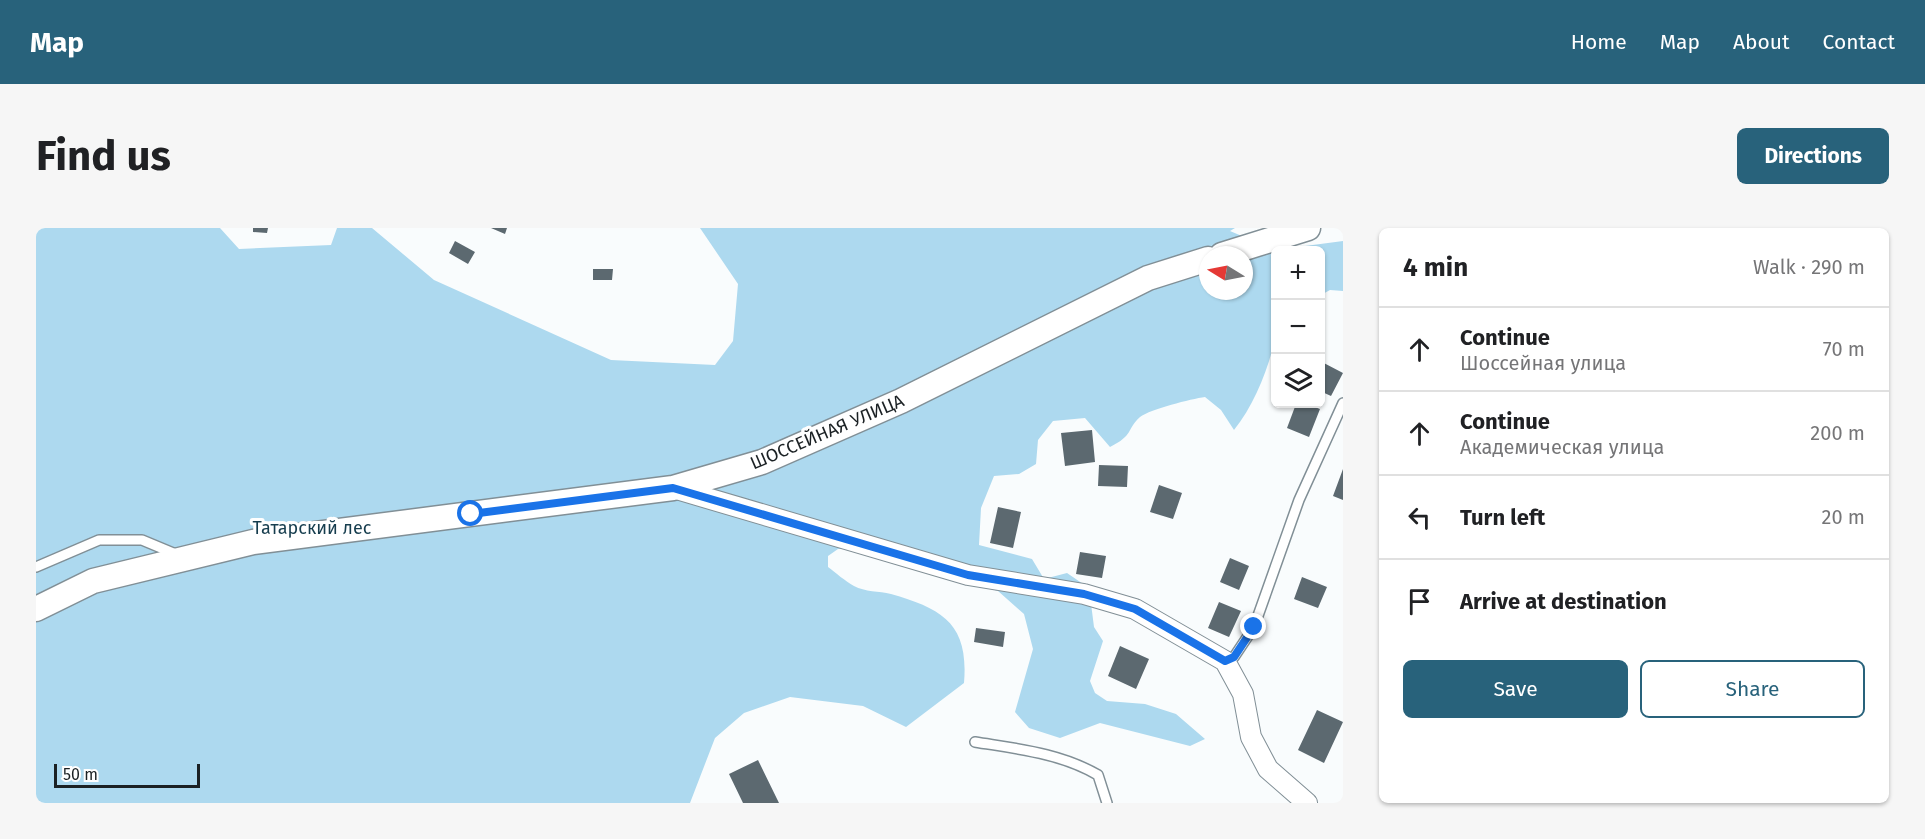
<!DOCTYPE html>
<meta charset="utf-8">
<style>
body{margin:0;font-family:"Fira Sans",sans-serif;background:#f6f6f6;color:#202124}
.controls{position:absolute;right:18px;top:18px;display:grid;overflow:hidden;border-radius:9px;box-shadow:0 2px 4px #0004}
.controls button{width:54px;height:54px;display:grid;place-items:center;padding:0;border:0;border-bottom:2px solid #e0e0e0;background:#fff;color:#202124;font:30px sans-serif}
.compass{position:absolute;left:1163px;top:18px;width:54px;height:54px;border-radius:50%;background:#fff;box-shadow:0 2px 4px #0004;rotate:280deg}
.scale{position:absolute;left:18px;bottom:15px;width:146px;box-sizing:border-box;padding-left:6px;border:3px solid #1b2124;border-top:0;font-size:16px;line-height:21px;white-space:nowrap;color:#1b2124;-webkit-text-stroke:4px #fff;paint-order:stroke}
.stop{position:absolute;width:18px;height:18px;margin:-14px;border:4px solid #1a73e8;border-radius:50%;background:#fff}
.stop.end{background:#1a73e8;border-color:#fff;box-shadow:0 2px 6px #0008}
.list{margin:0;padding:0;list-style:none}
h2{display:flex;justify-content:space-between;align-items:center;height:78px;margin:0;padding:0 24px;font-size:26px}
h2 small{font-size:20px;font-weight:400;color:#757577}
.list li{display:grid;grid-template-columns:39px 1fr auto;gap:18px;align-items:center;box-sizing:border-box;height:84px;padding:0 24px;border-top:2px solid #e0e0e0}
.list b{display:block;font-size:22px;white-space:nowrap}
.list p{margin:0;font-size:20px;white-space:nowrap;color:#757577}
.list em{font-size:20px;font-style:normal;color:#757577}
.actions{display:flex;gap:12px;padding:18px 24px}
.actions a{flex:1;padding:14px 0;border:2px solid #28627b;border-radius:9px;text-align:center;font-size:21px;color:#28627b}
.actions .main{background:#28627b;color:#fff}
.icon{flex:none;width:33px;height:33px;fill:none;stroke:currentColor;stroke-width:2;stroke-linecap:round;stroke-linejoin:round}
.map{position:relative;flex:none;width:1307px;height:575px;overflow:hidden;border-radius:9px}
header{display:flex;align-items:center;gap:36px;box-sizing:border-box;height:84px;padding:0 30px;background:#28627b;color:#fff}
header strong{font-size:28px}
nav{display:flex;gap:33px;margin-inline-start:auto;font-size:21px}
.intro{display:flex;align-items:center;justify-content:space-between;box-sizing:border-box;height:144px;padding:0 36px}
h1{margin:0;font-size:42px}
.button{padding:15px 27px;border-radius:9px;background:#28627b;color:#fff;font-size:21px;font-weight:700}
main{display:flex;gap:36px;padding:0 36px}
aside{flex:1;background:#fff;border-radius:9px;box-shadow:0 2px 4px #0004}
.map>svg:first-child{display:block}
.green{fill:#add9ef;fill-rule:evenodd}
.building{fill:#5c6970}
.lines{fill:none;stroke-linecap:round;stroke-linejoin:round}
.service-casing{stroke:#818f96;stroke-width:12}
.minor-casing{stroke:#818f96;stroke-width:22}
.tertiary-casing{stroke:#818f96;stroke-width:27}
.service{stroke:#fff;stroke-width:9}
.minor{stroke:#fff;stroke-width:20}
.tertiary{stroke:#fff;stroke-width:24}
.route{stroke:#1a73e8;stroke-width:8}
.labels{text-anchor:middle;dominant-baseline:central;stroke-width:6;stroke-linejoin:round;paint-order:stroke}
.street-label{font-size:18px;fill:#1b2124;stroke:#fff}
.park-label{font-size:18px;fill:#163d4e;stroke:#fff}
</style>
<header>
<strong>Map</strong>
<nav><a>Home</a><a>Map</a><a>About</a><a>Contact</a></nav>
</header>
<div class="intro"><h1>Find us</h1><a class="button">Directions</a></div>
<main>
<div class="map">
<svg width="1307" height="575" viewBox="0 0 1307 575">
<rect width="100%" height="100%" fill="#f9fcfd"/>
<path class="green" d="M0 0H184L203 21 295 17 301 0H336L398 52 575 132 679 137 697 113 702 56 664 0H1199L1194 3 1239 22 1307 13V63L1294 62 1285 67 1284 22H1240C1239 44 1244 92 1239 111 1232 142 1218 177 1198 202L1185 182 1169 169C1155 171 1115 181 1104 189 1090 202 1098 207 1074 219L1049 190 1017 193 1002 212 1000 236 983 246 958 248 945 280 943 317 996 331 1008 351 1031 345 1053 360 1058 399 1067 413 1054 453 1059 465 1071 473 1109 476 1140 486 1169 511 1154 518 1064 495 1024 510 993 500 979 484 997 421 988 386 962 363 816 321H802L792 328V339C800 345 809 353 818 358 829 364 843 363 855 366 907 381 933 396 928 455L870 499 827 478 754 469 708 485 679 510 654 575H0ZM1172 27H1208V63H1172Z"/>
<path class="building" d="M217 0H232L231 5 217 4Z
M455 0H471L469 6Z
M419 13 439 24 432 36 413 25Z
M557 41H577L576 52H557Z
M1284 133 1307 145 1295 168 1284 163Z
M1260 176H1271L1284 181 1273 209 1251 200Z
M1056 202 1059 234 1029 238 1025 205Z
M1063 237 1092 238 1091 259 1062 258Z
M1307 241V272L1297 268Z
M1123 257 1146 265 1137 291 1114 284Z
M962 279 985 284 977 320 954 315Z
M1044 324 1070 328 1066 350 1040 346Z
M1194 330 1213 338 1203 362 1184 354Z
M1266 349 1291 359 1282 380 1258 371Z
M1183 374 1205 383 1193 409 1172 400Z
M940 400 969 404 967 419 938 414Z
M1084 418 1113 431 1100 461 1072 448Z
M1281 482 1307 494 1288 535 1262 522Z
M722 532 743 575H707L693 546Z"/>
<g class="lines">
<defs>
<path id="service" d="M0 339 63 312H106L142 327
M1189 433 1198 429 1218 399 1263 272 1307 175
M939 514C982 521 1024 525 1062 547L1071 575"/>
<path id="minor" d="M637 260 932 347 1048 366 1099 381 1189 433 1207 466 1215 509 1232 541 1271 575"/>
<path id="tertiary" d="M1186 27 1272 0
M0 381 57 353 217 314 637 260 726 234 865 173 1112 50 1172 31"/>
</defs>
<use href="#service" class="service-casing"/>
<use href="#minor" class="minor-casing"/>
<use href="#tertiary" class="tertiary-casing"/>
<use href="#service" class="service"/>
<use href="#minor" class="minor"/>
<use href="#tertiary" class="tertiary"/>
</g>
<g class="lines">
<path class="route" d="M435 286 637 260 932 347 1048 366 1099 381 1189 433 1198 429 1218 399"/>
</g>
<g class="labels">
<g class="street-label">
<text transform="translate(791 204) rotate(-23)">ШОССЕЙНАЯ УЛИЦА</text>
</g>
<g class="park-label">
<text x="276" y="300">Татарский лес</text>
</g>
</g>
</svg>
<div class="controls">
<button>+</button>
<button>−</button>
<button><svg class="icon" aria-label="layers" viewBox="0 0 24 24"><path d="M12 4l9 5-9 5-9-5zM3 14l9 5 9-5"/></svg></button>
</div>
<svg class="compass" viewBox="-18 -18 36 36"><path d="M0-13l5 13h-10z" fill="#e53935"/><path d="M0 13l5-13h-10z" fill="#757577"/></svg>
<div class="scale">50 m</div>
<div class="stop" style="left:435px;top:286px"></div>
<div class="stop end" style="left:1218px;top:399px"></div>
</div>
<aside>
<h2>4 min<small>Walk · 290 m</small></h2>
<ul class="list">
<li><svg class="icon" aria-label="ahead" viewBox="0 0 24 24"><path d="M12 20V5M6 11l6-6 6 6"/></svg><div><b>Continue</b><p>Шоссейная улица</p></div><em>70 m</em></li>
<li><svg class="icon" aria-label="ahead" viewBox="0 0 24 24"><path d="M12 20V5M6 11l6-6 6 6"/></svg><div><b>Continue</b><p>Академическая улица</p></div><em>200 m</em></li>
<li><svg class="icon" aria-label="left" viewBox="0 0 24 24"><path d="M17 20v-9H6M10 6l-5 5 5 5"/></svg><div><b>Turn left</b></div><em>20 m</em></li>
<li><svg class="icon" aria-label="arrive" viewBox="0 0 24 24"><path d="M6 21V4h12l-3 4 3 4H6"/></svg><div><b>Arrive at destination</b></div></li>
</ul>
<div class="actions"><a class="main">Save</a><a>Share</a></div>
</aside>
</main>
